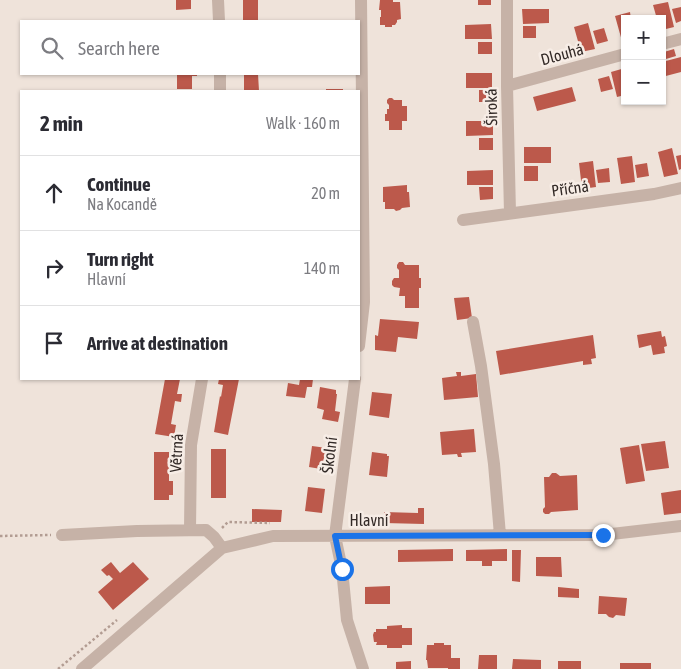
<!DOCTYPE html>
<meta charset="utf-8">
<style>
body{margin:0;font-family:"Asap Condensed",sans-serif;background:#f7f7f7;color:#2b2b33}
.controls{position:absolute;right:15px;top:15px;display:grid;overflow:hidden;border-radius:0px;box-shadow:0 1px 4px #0004}
.controls button{width:45px;height:45px;display:grid;place-items:center;padding:0;border:0;border-bottom:1px solid #e1e1e2;background:#fff;color:#2b2b33;font:25px sans-serif}
.stop{position:absolute;width:15px;height:15px;margin:-11px;border:4px solid #1a73e8;border-radius:50%;background:#fff}
.stop.end{background:#1a73e8;border-color:#fff;box-shadow:0 1px 5px #0008}
.list{margin:0;padding:0;list-style:none}
h2{display:flex;justify-content:space-between;align-items:center;height:65px;margin:0;padding:0 20px;font-size:21px}
h2 small{font-size:16px;font-weight:400;color:#7c7c81}
.list li{display:grid;grid-template-columns:32px 1fr auto;gap:15px;align-items:center;box-sizing:border-box;height:75px;padding:0 20px;border-top:1px solid #e1e1e2}
.list b{display:block;font-size:19px;white-space:nowrap}
.list p{margin:0;font-size:16px;white-space:nowrap;color:#7c7c81}
.list em{font-size:16px;font-style:normal;color:#7c7c81}
.icon{flex:none;width:28px;height:28px;fill:none;stroke:currentColor;stroke-width:2;stroke-linecap:round;stroke-linejoin:round}
.map{position:relative;flex:none;width:681px;height:669px;overflow:hidden}
.search{position:absolute;background:#fff;box-shadow:0 1px 4px #0004;left:20px;top:20px;width:340px;height:55px;display:flex;align-items:center;gap:12px;box-sizing:border-box;padding:0 18px;border-radius:0px;color:#7c7c81;font-size:19px}
.panel{position:absolute;background:#fff;box-shadow:0 1px 4px #0004;left:20px;top:90px;width:340px;height:290px;border-radius:0px}
.map>svg:first-child{display:block}
.building{fill:#bc594b}
.lines{fill:none;stroke-linecap:round;stroke-linejoin:round}
.path{stroke:#b29c92;stroke-width:2.5;stroke-dasharray:2.5 2.5;stroke-linecap:butt}
.minor{stroke:#c6b2a7;stroke-width:12}
.route{stroke:#1a73e8;stroke-width:6}
.labels{text-anchor:middle;dominant-baseline:central;stroke-width:5;stroke-linejoin:round;paint-order:stroke}
.street-label{font-size:16px;fill:#332a27;stroke:#f7ede6}
</style>
<div class="map">
<svg width="681" height="669" viewBox="0 0 681 669">
<rect width="100%" height="100%" fill="#efe3da"/>
<path class="building" d="M176 0H191V9L176 10Z
M243 0H258V21H243Z
M380 0H393V2H400L401 19 397 20V22L395 25H392V27H385V25H380V17H381V10H379Z
M478 0H491V5H478Z
M668 2 674 27 662 30V19H657L653 5Z
M681 7V21L676 23 672 9Z
M522 9H549V23L523 24Z
M630 12 631 19H625V40L622 41 615 16Z
M588 23 595 49 581 52 574 27Z
M491 24 492 39H465V25Z
M523 26H536V38H523Z
M604 28 608 41 597 44 593 31Z
M478 42H492V54H478Z
M674 49 676 56 666 59 664 52Z
M681 57V72L662 77V62Z
M625 68V95L617 97 611 72Z
M466 73H492V88H466Z
M177 74H197V76H192V89H177Z
M244 74H258L259 91H244Z
M609 76 613 89 601 92 598 79Z
M572 87 576 101 537 111 533 97Z
M326 89H343V91H326Z
M479 90H492V102H479Z
M389 98H392L394 100H402V106H407V121H402V130H389V121H385V114H387V109H389V105L387 103V100Z
M466 121H493V135L466 136Z
M479 138H493V150H479Z
M524 147H551V163H524Z
M672 148 678 174 664 177 658 152Z
M681 155V169L679 170 676 156Z
M632 156 635 182 621 184 617 158Z
M593 161 596 187 582 189 579 163Z
M647 163 649 176 637 178 635 165Z
M524 166H538V181H524Z
M609 168 610 182 598 183 596 170Z
M493 170V185H467V171Z
M407 185V192H409L410 207 402 208 400 210 396 211 394 209H385V202H383V187Z
M479 187H493V199L480 200Z
M399 262H403L405 265H419V278H421V288H419V308H405V296H399L400 288 394 287 392 285V281L394 278H399V270L397 268V265Z
M469 297 472 318 457 320 454 298Z
M380 319 419 322 417 339 398 337 396 352 375 350V335L378 336Z
M661 331 662 337 665 336 667 346 664 347 665 353 653 355 651 345 639 348 637 335Z
M593 335 596 358 591 359 592 364 583 365V361L500 375 496 351Z
M456 372H461V376L476 374 478 397 444 400 442 378 457 376Z
M165 379H180L177 394H182L181 402 175 401 171 424 176 425 174 437 155 434Z
M219 379H239L228 435 214 432 220 396 221 397 223 385 218 384Z
M300 379H313L312 387H307L305 398 286 396 288 383 299 385Z
M320 387 336 390V394H337L335 411 340 412 338 422 322 419 324 410 317 408Z
M372 392 392 394 389 418 369 415Z
M474 429 476 452 461 453 462 457H458L457 454 442 455 440 432Z
M665 441 669 468 646 471 641 444Z
M639 445 645 481 626 484 620 448Z
M312 446 327 448 326 452H329L327 470 309 467Z
M211 449H226V498H211Z
M154 452H169V481H173V495H169V500H154Z
M372 452 387 454V456H389L387 477 369 475Z
M552 473H556L560 476 577 475 578 510 551 512 549 514H545L543 512V509L545 507 544 477H549Z
M308 487 325 489 322 513 305 511Z
M681 490V513L664 515 661 493Z
M418 508H424V524L384 523V512L418 513Z
M252 509 282 510 281 522H252Z
M453 549V561L398 562V550Z
M507 549V561H492V566H482V561H466V550Z
M512 550H521L520 582 512 581Z
M536 557H561L562 577 536 576Z
M111 562 120 573 133 562 149 579 113 610 98 592 113 579 109 575 107 576 101 570Z
M390 586V604H365V587Z
M558 587 579 589V598L558 597Z
M599 596 627 598 625 616 616 615 613 618 609 617 606 614H598Z
M402 625V628H412V645H402V648H387V645H376L377 642H374L373 635 374 632H376V629H387V626Z
M434 643H444V645H451V658H460V669H448V668H428L427 660H426L427 645H434Z
M479 655H497V669H478Z
M513 659 541 660V669H512Z
M411 661V669H396V662Z
M558 661H581V669H558Z
M620 663H651V669H620Z"/>
<g class="lines">
<path class="path" d="M222 528 228 522 270 523
M0 536 51 535
M58 669 117 620"/>
<path class="minor" d="M218 0 219 21
M507 0V86L510 213
M662 44 681 39
M220 74V91
M507 86 625 54
M463 220 654 194 681 188
M473 322 481 366 494 464 500 535
M359 346 364 302 361 0
M355 379 335 536 342 569 347 620 363 669
M190 530 191 445 202 379
M62 535 137 531 206 530 214 537 222 548
M82 669 222 548 273 536 603 535 681 526"/>
</g>
<g class="lines">
<path class="route" d="M342 569 335 536 603 535"/>
</g>
<g class="labels">
<g class="street-label">
<text transform="translate(562 54) rotate(-15)">Dlouhá</text>
<text transform="translate(491 107) rotate(-91)">Široká</text>
<text transform="translate(570 188) rotate(-8)">Příčná</text>
<text transform="translate(176 453) rotate(-87)">Větrná</text>
<text transform="translate(329 455) rotate(-83)">Školní</text>
<text x="369" y="520">Hlavní</text>
</g>
</g>
</svg>
<div class="controls">
<button>+</button>
<button>−</button>
</div>
<div class="stop" style="left:342px;top:569px"></div>
<div class="stop end" style="left:603px;top:535px"></div>
<div class="search"><svg class="icon" aria-label="search" viewBox="0 0 24 24"><circle cx="10" cy="10" r="6"/><path d="M15 15l6 6"/></svg>Search here</div>
<section class="panel">
<h2>2 min<small>Walk · 160 m</small></h2>
<ul class="list">
<li><svg class="icon" aria-label="ahead" viewBox="0 0 24 24"><path d="M12 20V5M6 11l6-6 6 6"/></svg><div><b>Continue</b><p>Na Kocandě</p></div><em>20 m</em></li>
<li><svg class="icon" aria-label="right" viewBox="0 0 24 24"><path d="M7 20v-9h11M14 6l5 5-5 5"/></svg><div><b>Turn right</b><p>Hlavní</p></div><em>140 m</em></li>
<li><svg class="icon" aria-label="arrive" viewBox="0 0 24 24"><path d="M6 21V4h12l-3 4 3 4H6"/></svg><div><b>Arrive at destination</b></div></li>
</ul>
</section>
</div>
